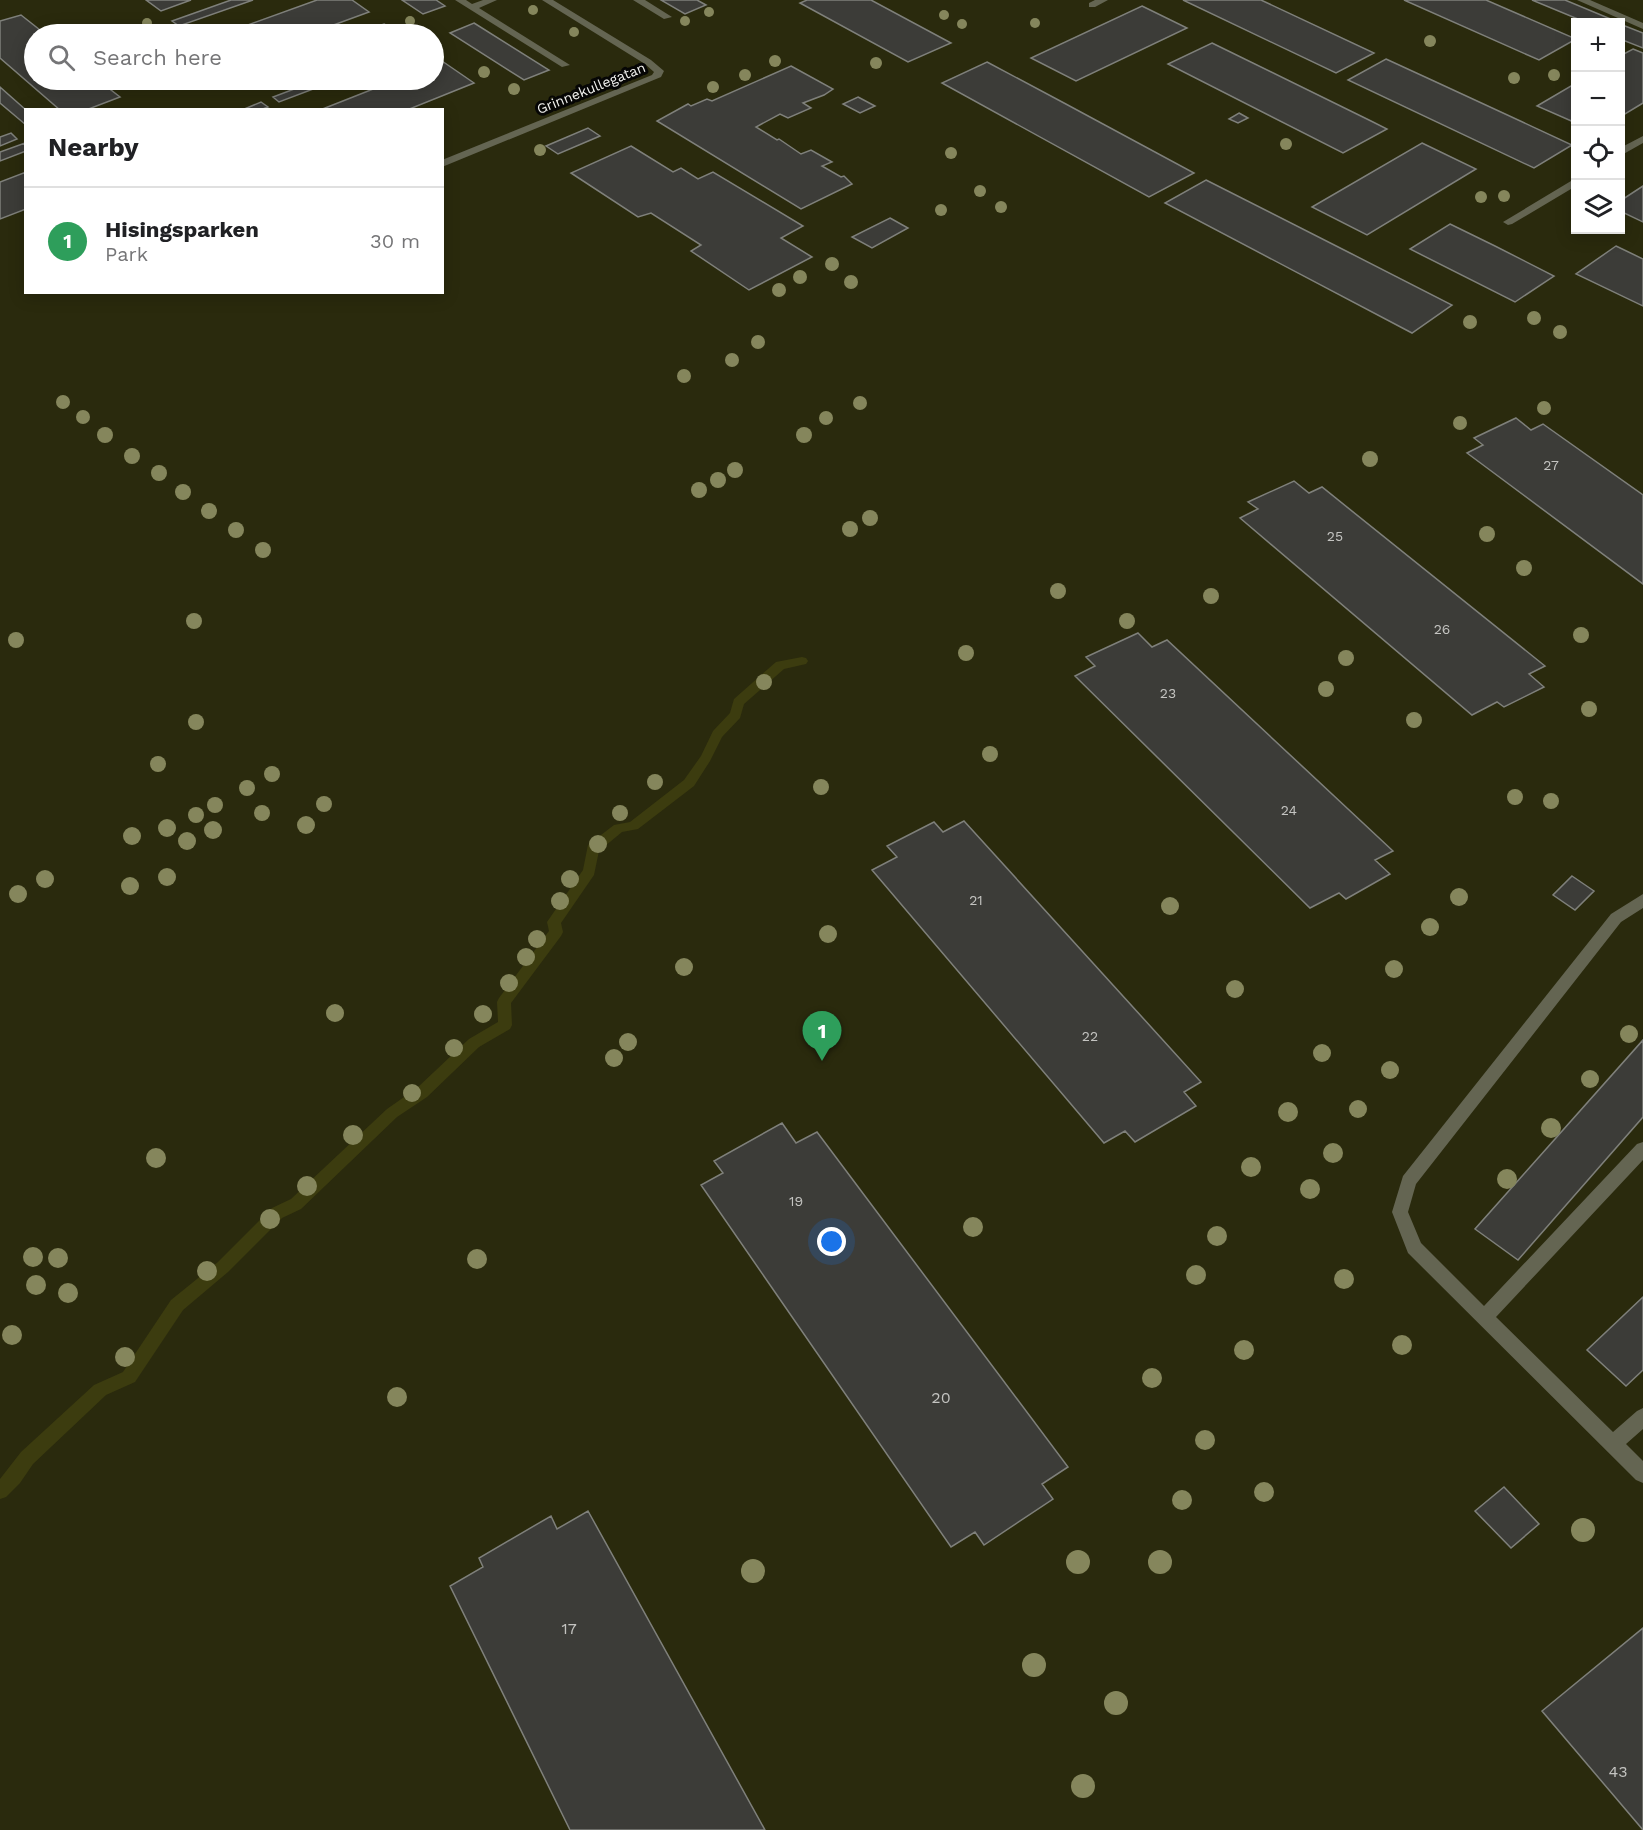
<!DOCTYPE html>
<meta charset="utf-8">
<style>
body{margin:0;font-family:"Work Sans",sans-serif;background:#f2f2f2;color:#202124}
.controls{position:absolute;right:18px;top:18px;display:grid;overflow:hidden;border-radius:0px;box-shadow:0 3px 15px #0003}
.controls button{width:54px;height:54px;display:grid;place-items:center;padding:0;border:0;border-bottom:2px solid #e0e0e0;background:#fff;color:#202124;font:30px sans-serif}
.you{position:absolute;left:832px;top:1242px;width:21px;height:21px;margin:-15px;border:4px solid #fff;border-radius:50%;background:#1a73e8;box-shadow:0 0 0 9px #1a73e833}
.badge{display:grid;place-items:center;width:39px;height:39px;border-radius:50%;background:#d93025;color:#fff;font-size:20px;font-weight:700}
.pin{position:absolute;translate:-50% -50px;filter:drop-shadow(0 2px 3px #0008)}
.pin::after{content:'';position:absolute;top:32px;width:21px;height:18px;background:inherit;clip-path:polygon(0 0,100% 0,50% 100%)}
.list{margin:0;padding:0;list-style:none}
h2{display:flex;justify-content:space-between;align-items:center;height:78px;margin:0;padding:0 24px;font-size:26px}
h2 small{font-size:20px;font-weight:400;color:#757577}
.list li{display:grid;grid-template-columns:39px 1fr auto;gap:18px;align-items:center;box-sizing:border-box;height:108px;padding:0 24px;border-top:2px solid #e0e0e0}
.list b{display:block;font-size:22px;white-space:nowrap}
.list p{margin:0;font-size:20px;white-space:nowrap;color:#757577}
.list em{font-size:20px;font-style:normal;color:#757577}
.icon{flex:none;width:33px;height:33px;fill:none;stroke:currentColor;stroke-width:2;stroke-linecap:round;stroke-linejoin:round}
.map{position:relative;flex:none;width:1643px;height:1830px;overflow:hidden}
.search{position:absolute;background:#fff;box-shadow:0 3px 15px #0003;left:24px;top:24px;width:420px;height:66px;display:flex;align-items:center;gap:15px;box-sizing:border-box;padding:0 21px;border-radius:33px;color:#757577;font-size:22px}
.panel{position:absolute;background:#fff;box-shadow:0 3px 15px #0003;left:24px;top:108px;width:420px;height:186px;border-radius:0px}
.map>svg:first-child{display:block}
.green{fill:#2a2a0d;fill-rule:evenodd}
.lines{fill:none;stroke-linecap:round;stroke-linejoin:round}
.stream{fill:#3c3c0f;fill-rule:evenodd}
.building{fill:#3c3c38;stroke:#7f807b;stroke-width:1.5}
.service{fill:#646552;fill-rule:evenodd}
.minor{fill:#646552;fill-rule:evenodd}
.tree{fill:#85865c}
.labels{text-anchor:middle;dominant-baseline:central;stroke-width:6;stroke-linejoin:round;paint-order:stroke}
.far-street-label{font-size:14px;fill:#f2f2ef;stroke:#060605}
.number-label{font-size:14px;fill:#c4c4c1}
.near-number-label{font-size:16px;fill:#c4c4c1}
</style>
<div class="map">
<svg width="1643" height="1830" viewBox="0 0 1643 1830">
<rect width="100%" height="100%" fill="#1b1b18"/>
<path class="green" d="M0 0H1643V1830H0ZM1576 22H1620V230H1576ZM34 34H434V80H34ZM26 110H442V292H26Z"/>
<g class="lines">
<path class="stream" d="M802 657 806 658 808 661 806 664 784 669 744 704 740 718 722 737 710 761 694 786 638 829 622 832 599 851 594 875 561 923 563 932 561 936 511 1003 512 1025 510 1029 479 1047 427 1097 397 1117 301 1209 282 1218 228 1272 183 1310 135 1382 106 1395 33 1464 20 1483 6 1497 0 1499V1479L21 1452 94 1385 123 1372 171 1300 218 1262 272 1208 291 1199 387 1109 417 1088 469 1039 498 1022 497 1002 499 998 549 931 547 922 583 870 588 845 614 825 630 822 684 780 701 756 713 731 730 713 734 699 776 662Z"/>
</g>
<path class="building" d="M146 0H191L161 11Z
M231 0H253L179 26 172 21Z
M317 0H352L369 12 309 34H223Z
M402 0H436L445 6 423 14Z
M661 0H697L706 5 685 14Z
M807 0H871L951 43 908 62 800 3Z
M1183 0H1261L1374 53 1336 73Z
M1404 0H1486L1576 39 1539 60Z
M1532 0H1565L1613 20 1585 22Z
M1142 6 1187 28 1076 81 1031 58Z
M21 15 45 34H34V80H98L120 97 86 110H60L0 58V21Z
M474 23 549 70 524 80 450 33Z
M384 24 391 28 375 34H355Z
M1625 26 1643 33V48L1620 39V29Z
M1212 43 1371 121 1387 129 1343 153 1168 64Z
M1633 49 1643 53V103L1620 117V56Z
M1386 59 1436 82 1572 145 1534 168 1348 80Z
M442 61 474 83 407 110H320L396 80H434V65Z
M987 62 1064 103 1194 173 1149 197 942 83Z
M791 66 833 89 824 95 803 103 811 108 788 118 780 114 756 127 777 140 779 139 801 154 811 150 832 162 822 166 841 177 844 176 852 184 801 209 657 121 688 104 691 106 707 99 712 101Z
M318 80H337L279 102 273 97Z
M1576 83V123L1537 106Z
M0 87 26 110V125L0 103Z
M858 97 875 106 860 113 843 104Z
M261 102 268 107 260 110H242Z
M1239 113 1248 118 1238 123 1229 119Z
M588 128 600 136 558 154 546 146Z
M11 133 17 139 0 146V137Z
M25 143 26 151 0 161V152Z
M1422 143 1476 169 1367 235 1312 207Z
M631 146 673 172 681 168 698 179 713 172 803 226 781 238 812 257 749 290 691 251 701 245 651 213 638 217 571 173Z
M26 172V209L0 219V182Z
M1206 180 1350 253 1452 305 1412 333 1165 203Z
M1643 186V222L1620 211V201Z
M890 218 908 228 872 248 852 237Z
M1450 224 1495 246 1554 276 1515 302 1410 249Z
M1616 246 1643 259V306L1576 274Z
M1516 418 1531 430 1543 424 1643 495V584L1467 453 1483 445 1474 438Z
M1294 481 1309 493 1322 487 1545 666 1529 674 1544 687 1504 707 1497 702 1472 715 1240 518 1258 509 1248 502Z
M1138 633 1152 647 1167 640 1393 851 1375 860 1390 874 1346 899 1339 893 1310 908 1075 676 1095 666 1086 657Z
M964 821 1201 1082 1184 1092 1196 1106 1135 1142 1125 1131 1104 1143 872 870 897 857 887 846 934 822 943 832Z
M1572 876 1594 891 1575 910 1553 895Z
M1643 1040V1117L1518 1260 1475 1229Z
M782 1123 796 1143 817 1132 1068 1467 1042 1484 1053 1499 984 1545 975 1532 951 1547 701 1185 723 1173 714 1161Z
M1643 1297V1370L1626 1386 1587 1350Z
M1504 1487 1539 1524 1511 1548 1475 1511Z
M588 1511 765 1830H570L450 1586 483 1567 479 1558 551 1516 557 1529Z
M1643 1628V1830L1542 1711Z"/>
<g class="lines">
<path class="service" d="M455 0H466L472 4 483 0H497L479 8 570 65 562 67Z
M633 0H645L672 17 664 19Z
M1643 894V908L1621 922 1416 1184 1408 1212 1421 1243 1484 1306 1637 1144 1643 1142V1160L1496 1317 1613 1432 1637 1411 1643 1408V1429L1626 1444 1643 1461V1483L1636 1480 1408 1253 1392 1212 1403 1176 1611 914Z"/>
<path class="minor" d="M542 0H553L651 60 664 71 661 77 442 167V160L652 75 654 72 645 64Z
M1095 0H1108L1095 7H1089V3Z
M1577 0H1590L1643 23V29Z
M1643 136V143L1620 156V148Z
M1576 178V186L1512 224 1508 225 1503 222Z"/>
</g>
<g class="tree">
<circle cx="533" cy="10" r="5"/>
<circle cx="709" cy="12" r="5"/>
<circle cx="944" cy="15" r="5"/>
<circle cx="410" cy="21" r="5"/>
<circle cx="685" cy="21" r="5"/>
<circle cx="147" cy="23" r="5"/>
<circle cx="1035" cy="23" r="5"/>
<circle cx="962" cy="24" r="5"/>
<circle cx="574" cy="32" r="5"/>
<circle cx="1430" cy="41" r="6"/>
<circle cx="775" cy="61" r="6"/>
<circle cx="876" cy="63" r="6"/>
<circle cx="484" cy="72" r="6"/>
<circle cx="745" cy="75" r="6"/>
<circle cx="1554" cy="75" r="6"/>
<circle cx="1514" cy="78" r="6"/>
<circle cx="713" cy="87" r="6"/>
<circle cx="514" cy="89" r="6"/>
<circle cx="1286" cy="144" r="6"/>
<circle cx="540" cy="150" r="6"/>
<circle cx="951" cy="153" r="6"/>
<circle cx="980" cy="191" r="6"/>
<circle cx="1504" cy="196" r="6"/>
<circle cx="1481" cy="197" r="6"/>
<circle cx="1001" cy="207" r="6"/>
<circle cx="941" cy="210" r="6"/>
<circle cx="832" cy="264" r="7"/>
<circle cx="800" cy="277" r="7"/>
<circle cx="851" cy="282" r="7"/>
<circle cx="779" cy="290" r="7"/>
<circle cx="1534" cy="318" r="7"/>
<circle cx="1470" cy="322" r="7"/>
<circle cx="1560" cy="332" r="7"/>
<circle cx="758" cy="342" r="7"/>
<circle cx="732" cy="360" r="7"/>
<circle cx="684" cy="376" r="7"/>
<circle cx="63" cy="402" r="7"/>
<circle cx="860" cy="403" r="7"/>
<circle cx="1544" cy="408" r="7"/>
<circle cx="83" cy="417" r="7"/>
<circle cx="826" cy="418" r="7"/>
<circle cx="1460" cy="423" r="7"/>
<circle cx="105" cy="435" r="8"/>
<circle cx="804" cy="435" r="8"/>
<circle cx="132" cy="456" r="8"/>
<circle cx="1370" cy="459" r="8"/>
<circle cx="735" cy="470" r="8"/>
<circle cx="159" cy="473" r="8"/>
<circle cx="718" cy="480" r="8"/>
<circle cx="699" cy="490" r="8"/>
<circle cx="183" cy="492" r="8"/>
<circle cx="209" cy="511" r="8"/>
<circle cx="870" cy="518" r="8"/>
<circle cx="850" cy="529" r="8"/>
<circle cx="236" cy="530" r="8"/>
<circle cx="1487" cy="534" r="8"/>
<circle cx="263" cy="550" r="8"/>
<circle cx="1524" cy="568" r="8"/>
<circle cx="1058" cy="591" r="8"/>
<circle cx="1211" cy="596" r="8"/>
<circle cx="194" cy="621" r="8"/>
<circle cx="1127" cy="621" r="8"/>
<circle cx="1581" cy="635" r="8"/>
<circle cx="16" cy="640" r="8"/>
<circle cx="966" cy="653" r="8"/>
<circle cx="1346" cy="658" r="8"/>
<circle cx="764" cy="682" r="8"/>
<circle cx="1326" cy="689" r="8"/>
<circle cx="1589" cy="709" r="8"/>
<circle cx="1414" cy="720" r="8"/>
<circle cx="196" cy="722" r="8"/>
<circle cx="990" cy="754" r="8"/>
<circle cx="158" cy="764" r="8"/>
<circle cx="272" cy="774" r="8"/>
<circle cx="655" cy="782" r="8"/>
<circle cx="821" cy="787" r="8"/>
<circle cx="247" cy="788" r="8"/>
<circle cx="1515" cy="797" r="8"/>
<circle cx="1551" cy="801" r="8"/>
<circle cx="324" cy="804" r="8"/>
<circle cx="215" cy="805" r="8"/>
<circle cx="262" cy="813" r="8"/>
<circle cx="620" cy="813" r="8"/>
<circle cx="196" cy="815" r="8"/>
<circle cx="306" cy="825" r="9"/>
<circle cx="167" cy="828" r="9"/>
<circle cx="213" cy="830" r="9"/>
<circle cx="132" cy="836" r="9"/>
<circle cx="187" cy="841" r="9"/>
<circle cx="598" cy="844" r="9"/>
<circle cx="167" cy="877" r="9"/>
<circle cx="45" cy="879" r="9"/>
<circle cx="570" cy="879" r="9"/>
<circle cx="130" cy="886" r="9"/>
<circle cx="18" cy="894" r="9"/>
<circle cx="1459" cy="897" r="9"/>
<circle cx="560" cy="901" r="9"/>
<circle cx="1170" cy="906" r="9"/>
<circle cx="1430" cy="927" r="9"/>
<circle cx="828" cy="934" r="9"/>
<circle cx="537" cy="939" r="9"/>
<circle cx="526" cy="957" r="9"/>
<circle cx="684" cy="967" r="9"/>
<circle cx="1394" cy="969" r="9"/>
<circle cx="509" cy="983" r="9"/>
<circle cx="1235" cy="989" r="9"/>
<circle cx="335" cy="1013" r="9"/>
<circle cx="483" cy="1014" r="9"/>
<circle cx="1629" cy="1034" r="9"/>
<circle cx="628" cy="1042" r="9"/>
<circle cx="454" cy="1048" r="9"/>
<circle cx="1322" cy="1053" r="9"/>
<circle cx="614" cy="1058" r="9"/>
<circle cx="1390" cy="1070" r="9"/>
<circle cx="1590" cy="1079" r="9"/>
<circle cx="412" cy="1093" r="9"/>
<circle cx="1358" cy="1109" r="9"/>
<circle cx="1288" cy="1112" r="10"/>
<circle cx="1551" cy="1128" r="10"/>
<circle cx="353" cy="1135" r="10"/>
<circle cx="1333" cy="1153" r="10"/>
<circle cx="156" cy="1158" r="10"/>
<circle cx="1251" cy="1167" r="10"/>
<circle cx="1507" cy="1179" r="10"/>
<circle cx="307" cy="1186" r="10"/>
<circle cx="1310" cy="1189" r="10"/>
<circle cx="270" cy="1219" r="10"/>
<circle cx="973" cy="1227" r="10"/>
<circle cx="1217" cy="1236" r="10"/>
<circle cx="33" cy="1257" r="10"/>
<circle cx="58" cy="1258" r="10"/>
<circle cx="477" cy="1259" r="10"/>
<circle cx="207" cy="1271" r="10"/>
<circle cx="1196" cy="1275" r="10"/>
<circle cx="1344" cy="1279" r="10"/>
<circle cx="36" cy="1285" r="10"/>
<circle cx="68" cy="1293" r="10"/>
<circle cx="12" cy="1335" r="10"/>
<circle cx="1402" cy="1345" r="10"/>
<circle cx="1244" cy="1350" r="10"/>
<circle cx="125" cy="1357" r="10"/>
<circle cx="1152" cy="1378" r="10"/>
<circle cx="397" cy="1397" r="10"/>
<circle cx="1205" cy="1440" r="10"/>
<circle cx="1264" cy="1492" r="10"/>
<circle cx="1182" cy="1500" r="10"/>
<circle cx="1583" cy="1530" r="12"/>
<circle cx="1078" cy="1562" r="12"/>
<circle cx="1160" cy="1562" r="12"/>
<circle cx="753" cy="1571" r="12"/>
<circle cx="1034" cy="1665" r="12"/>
<circle cx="1116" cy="1703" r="12"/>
<circle cx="1083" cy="1786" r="12"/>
</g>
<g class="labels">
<g class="far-street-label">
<text transform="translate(591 88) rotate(-22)">Grinnekullegatan</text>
</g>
<g class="number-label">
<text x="1551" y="465">27</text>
<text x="1335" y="536">25</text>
<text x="1442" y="629">26</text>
<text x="1168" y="693">23</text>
<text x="1289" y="810">24</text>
<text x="976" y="900">21</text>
<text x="1090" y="1036">22</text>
<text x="796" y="1201">19</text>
</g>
<g class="near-number-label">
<text x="941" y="1397">20</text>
<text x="569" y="1628">17</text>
<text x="1618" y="1771">43</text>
</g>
</g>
</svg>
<div class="controls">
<button>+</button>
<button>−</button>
<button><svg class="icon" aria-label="locate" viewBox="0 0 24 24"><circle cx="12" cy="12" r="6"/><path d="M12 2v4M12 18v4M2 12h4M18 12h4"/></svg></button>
<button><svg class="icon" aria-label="layers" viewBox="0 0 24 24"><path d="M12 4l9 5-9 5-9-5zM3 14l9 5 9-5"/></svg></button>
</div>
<div class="you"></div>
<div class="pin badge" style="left:822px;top:1061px;background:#2e9e5b">1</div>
<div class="search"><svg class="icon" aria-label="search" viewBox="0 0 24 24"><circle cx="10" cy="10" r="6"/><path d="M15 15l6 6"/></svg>Search here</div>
<section class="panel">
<h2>Nearby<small></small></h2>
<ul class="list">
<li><span class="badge" style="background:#2e9e5b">1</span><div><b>Hisingsparken</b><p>Park</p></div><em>30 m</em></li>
</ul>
</section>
</div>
